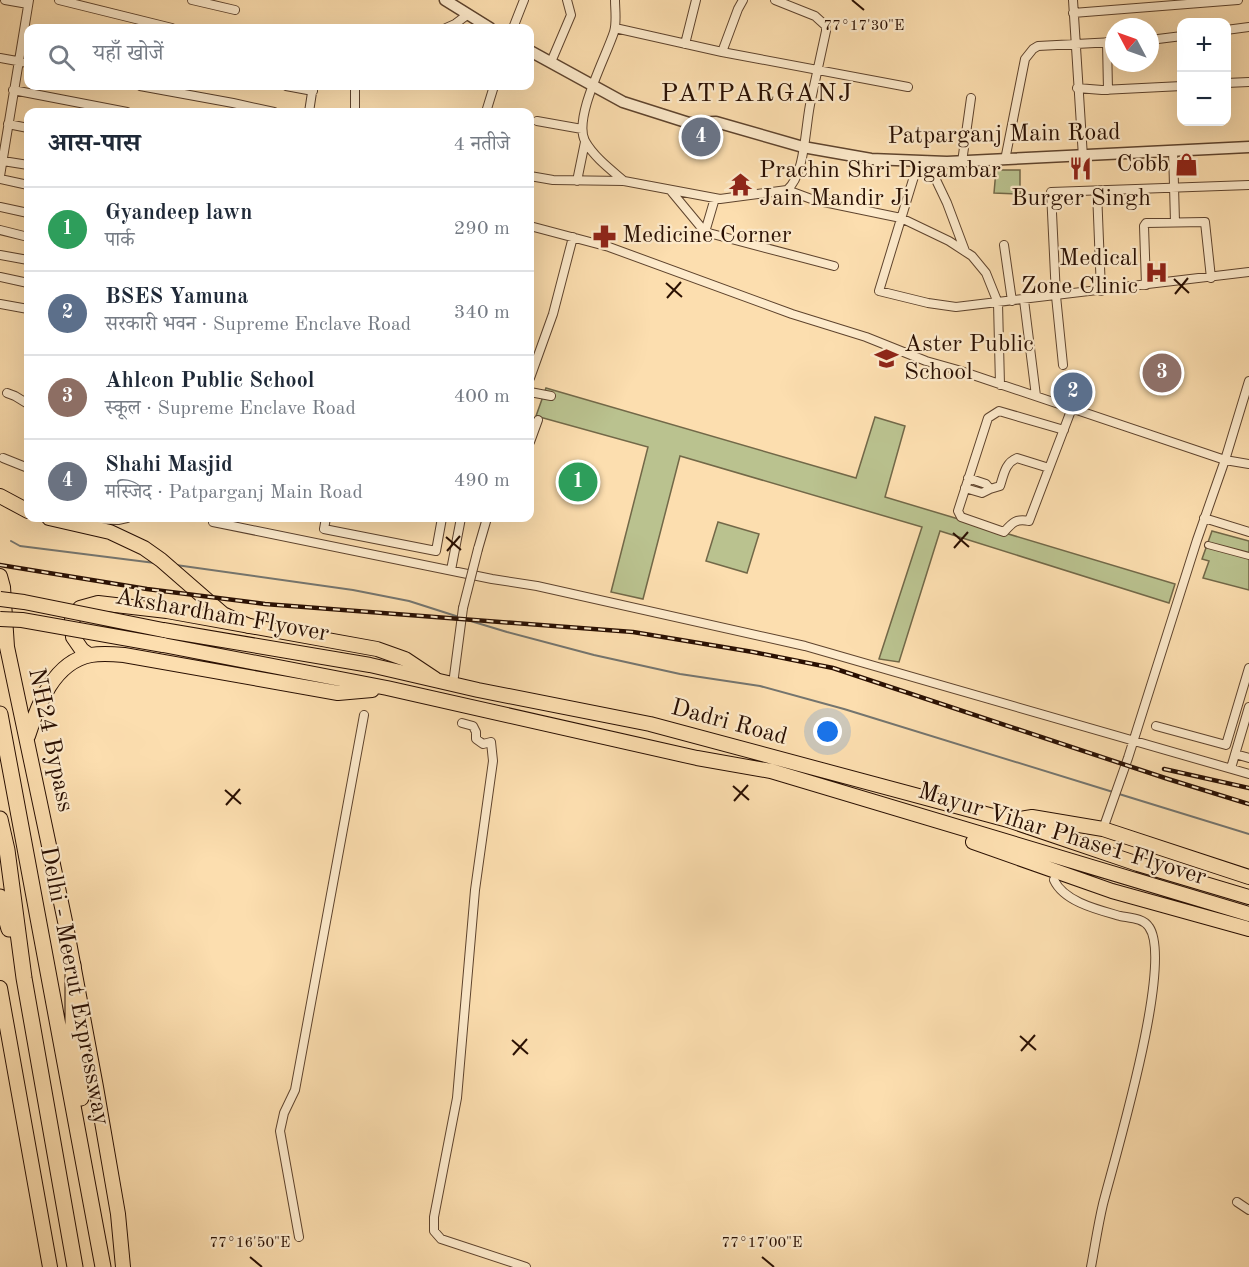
<!DOCTYPE html>
<html lang="hi">
<meta charset="utf-8">
<style>
body{margin:0;font-family:"Old Standard TT","Noto Serif Devanagari",serif;background:#f6f6f7;color:#1f2937}
.controls{position:absolute;right:18px;top:18px;display:grid;overflow:hidden;border-radius:12px;box-shadow:0 6px 24px #0002}
.controls button{width:54px;height:54px;display:grid;place-items:center;padding:0;border:0;border-bottom:2px solid #e0e1e3;background:#fff;color:#1f2937;font:30px sans-serif}
.compass{position:absolute;left:1105px;top:18px;width:54px;height:54px;border-radius:50%;background:#fff;box-shadow:0 6px 24px #0002;rotate:311deg}
.you{position:absolute;left:828px;top:732px;width:21px;height:21px;margin:-15px;border:4px solid #fff;border-radius:50%;background:#1a73e8;box-shadow:0 0 0 9px #1a73e833}
.badge{display:grid;place-items:center;width:39px;height:39px;border-radius:50%;background:#8f2418;color:#fff;font-size:20px;font-weight:700}
.pin{position:absolute;translate:-50% -50%;border:3px solid #fff;box-shadow:0 2px 6px #0006}
.list{margin:0;padding:0;list-style:none}
h2{display:flex;justify-content:space-between;align-items:center;height:78px;margin:0;padding:0 24px;font-size:26px}
h2 small{font-size:20px;font-weight:400;color:#747a83}
.list li{display:grid;grid-template-columns:39px 1fr auto;gap:18px;align-items:center;box-sizing:border-box;height:84px;padding:0 24px;border-top:2px solid #e0e1e3}
.list b{display:block;font-size:22px;white-space:nowrap}
.list p{margin:0;font-size:20px;white-space:nowrap;color:#747a83}
.list em{font-size:20px;font-style:normal;color:#747a83}
.icon{flex:none;width:33px;height:33px;fill:none;stroke:currentColor;stroke-width:2;stroke-linecap:round;stroke-linejoin:round}
.map{position:relative;flex:none;width:1249px;height:1267px;overflow:hidden}
.search{position:absolute;background:#fff;box-shadow:0 6px 24px #0002;left:24px;top:24px;width:510px;height:66px;display:flex;align-items:center;gap:15px;box-sizing:border-box;padding:0 21px;border-radius:12px;color:#747a83;font-size:22px}
.panel{position:absolute;background:#fff;box-shadow:0 6px 24px #0002;left:24px;top:108px;width:510px;height:414px;border-radius:12px}
.map>svg:first-child{display:block}
.green{fill:#bac28f;stroke:#726848;stroke-width:1.5}
.lines{fill:none;stroke-linecap:round;stroke-linejoin:round}
.stream{stroke:#74756f;stroke-width:2}
.pedestrian-casing{stroke:#5e432d;stroke-width:8}
.minor-casing{stroke:#5e432d;stroke-width:10}
.tertiary-casing{stroke:#5e432d;stroke-width:13}
.primary-casing{stroke:#290f02;stroke-width:16}
.trunk-casing{stroke:#290f02;stroke-width:16}
.motorway-casing{stroke:#290f02;stroke-width:17}
.pedestrian{stroke:#fdeacb;stroke-width:6}
.minor{stroke:#fdeacb;stroke-width:8}
.tertiary{stroke:#fdeacb;stroke-width:10}
.primary{stroke:#fcdeaf;stroke-width:14}
.trunk{stroke:#fcdeaf;stroke-width:14}
.motorway{stroke:#fcdeaf;stroke-width:15}
.rail-casing{stroke:#290f02;stroke-width:4.5}
.rail{stroke:#fdeacb;stroke-width:2;stroke-dasharray:7;stroke-linecap:butt}
.minor-bridge-casing{stroke:#5e432d;stroke-width:10;stroke-linecap:butt}
.trunk-bridge-casing{stroke:#290f02;stroke-width:16;stroke-linecap:butt}
.minor-bridge{stroke:#fdeacb;stroke-width:8}
.trunk-bridge{stroke:#fcdeaf;stroke-width:14}
.ticks{fill:none;stroke:#290f02;stroke-width:2}
.labels{text-anchor:middle;dominant-baseline:central;stroke-width:4.5;stroke-linejoin:round;paint-order:stroke}
.street-label{font-size:24px;fill:#290f02;stroke:#fdeacb}
.poi-label{font-size:24px;fill:#290f02;stroke:#fdeacb;text-anchor:start}
.neighbourhood-label{font-size:26px;letter-spacing:1.5px;fill:#290f02;stroke:#fdeacb}
.ticks-label{font-size:15px;text-anchor:middle;fill:#290f02;stroke:#fdeacb;stroke-width:4.5;stroke-linejoin:round;paint-order:stroke}
</style>
<div class="map">
<svg width="1249" height="1267" viewBox="0 0 1249 1267">
<rect width="100%" height="100%" fill="#fcdeaf"/>
<filter id="stains"><feTurbulence type="fractalNoise" baseFrequency=".00333" numOctaves="4"/><feColorMatrix values="0 0 0 0 .2 0 0 0 0 .09 0 0 0 0 .02 0 0 0 .5 -.17"/></filter>
<radialGradient id="worn" r=".72"><stop offset=".6" stop-color="#630" stop-opacity="0"/><stop offset="1" stop-color="#630" stop-opacity=".3"/></radialGradient>
<path class="green" d="M996 170H1020V194L994 193Z
M546 388 856 478 875 417 905 426 885 497 1175 584 1169 603 940 531 899 662 879 659 922 527 680 456 643 599 611 592 648 447 536 416Z
M573 464 593 469 583 500 564 495Z
M718 522 759 534 747 573 706 561Z
M1212 531 1249 541V590L1203 578 1209 561 1202 559Z"/>
<g class="lines">
<path class="stream" d="M11 541 20 546 155 563
M176 565 353 590 409 601 459 617
M464 619 507 632 594 655 680 674 760 686 844 709 1113 792
M1119 794 1249 834"/>
<defs>
<path id="pedestrian" d="M1208 545 1249 556"/>
<path id="minor" d="M5 0 28 4
M59 0 172 28
M192 0 235 10
M615 0C615 10 617 22 614 32 606 57 573 118 585 141 594 157 610 169 624 181
M1073 0 1083 157
M1073 13 1238 0
M446 28 455 24 467 15
M513 28 524 0
M615 28 722 52 908 87
M1226 30 1249 27
M1150 40 1182 36
M1107 42 1108 90
M685 44 696 0
M722 52 738 9 743 0
M0 58 28 63
M551 62 571 15 567 0
M1226 83 1249 82
M140 86 233 103 274 112
M286 86 313 91
M355 86V112
M1077 88 1102 90 1182 86
M13 90 127 112
M309 112 313 86
M486 112 494 86
M537 121 582 129
M8 124 28 128
M1173 150 1175 222
M919 160 879 291 928 303 956 307 1249 272
M1005 160 1025 59 1033 49 1038 46 1114 42
M3 161 28 165
M927 161 947 203 965 251
M962 162 971 98
M0 176 29 0
M530 176 553 180 624 181 720 199 787 190C806 174 805 124 811 100 816 77 821 54 826 31V26L815 16 775 0
M0 179 28 185
M577 181 585 142
M787 190 814 200 901 218 949 241 972 256 986 273 998 303 1000 385
M671 191 705 232 834 266
M1097 191 1101 291
M0 207 28 213
M530 226 609 247 792 314 866 337 926 361 958 370 1225 460 1249 464
M0 230 28 237
M705 232 715 198
M1004 245 1012 301
M0 255 28 260
M0 277 28 283
M1146 285 1144 226 1146 223 1205 222 1211 278
M1024 300 1036 396
M0 304 28 309
M1063 365 1056 296 1051 192 1249 185
M530 378 553 314 573 237
M530 392 551 396
M7 393 15 396 28 404
M1064 430 999 411 988 418 958 511 961 517 1004 532C1012 523 1016 518 1029 521L1072 408
M530 442 538 420
M3 458 28 468
M965 488 982 493 990 489 986 484 968 478
M990 489 1000 486C1004 474 1005 463 1017 458L1049 468
M326 518 324 529 436 551 442 518
M1204 518 1249 532
M75 519 118 520 127 518
M213 522 492 579 537 586 805 646 1249 774
M478 549 487 518
M451 570 461 518
M453 684 463 608
M462 723 473 726 476 732V739L483 744 491 742 493 761 475 890 457 1098 434 1217V1231L441 1239 526 1267
M1156 726 1226 745 1249 668
M1235 754 1249 758
M1231 768 1249 707
M1103 829 1128 758 1197 540 1225 460 1249 381
M1054 880C1064 902 1099 910 1120 916 1130 918 1143 918 1149 927 1174 962 1115 1157 1103 1204 1098 1225 1095 1246 1091 1267
M1237 1202 1249 1210
M299 1237 280 1131 284 1113 295 1090 364 715"/>
<path id="tertiary" d="M445 0 490 28
M530 51 623 102 689 123 716 122 803 147 871 159 947 162 1249 147"/>
<path id="primary" d="M89 655 82 650 73 637 72 620 80 608 98 603 167 611 377 649 405 659 435 679"/>
<path id="trunk" d="M0 496 28 511
M49 518 110 532 144 548 161 560 223 614 249 626
M0 576 3 587 7 647 66 926 96 1087 118 1214 123 1267
M163 630 370 665 478 690 650 724 1008 820 1138 864 1249 897
M163 645 387 688 697 758 771 771 1249 914
M28 736C38 704 54 662 91 655 102 653 113 654 124 655L338 693 372 690
M1013 820 1032 817 1103 829 1249 877
M973 842 1112 891 1249 929
M0 988 50 1267"/>
<path id="motorway" d="M0 714 103 1267
M0 819 7 850 24 978 75 1267
M0 897 9 929
M73 965V1028L81 1098"/>
</defs>
<use href="#pedestrian" class="pedestrian-casing"/>
<use href="#minor" class="minor-casing"/>
<use href="#tertiary" class="tertiary-casing"/>
<use href="#primary" class="primary-casing"/>
<use href="#trunk" class="trunk-casing"/>
<use href="#motorway" class="motorway-casing"/>
<use href="#pedestrian" class="pedestrian"/>
<use href="#minor" class="minor"/>
<use href="#tertiary" class="tertiary"/>
<use href="#primary" class="primary"/>
<use href="#trunk" class="trunk"/>
<use href="#motorway" class="motorway"/>
<defs>
<path id="rail" d="M0 565 147 589 265 604 633 632 753 652 833 668 1168 779 1249 804
M1164 769 1249 788"/>
</defs>
<use href="#rail" class="rail-casing"/>
<use href="#rail" class="rail"/>
<defs>
<path id="minor-bridge" d="M463 608 478 549"/>
<path id="trunk-bridge" d="M0 599 24 602 163 630
M0 619 22 620 163 645"/>
</defs>
<use href="#minor-bridge" class="minor-bridge-casing"/>
<use href="#trunk-bridge" class="trunk-bridge-casing"/>
<use href="#minor-bridge" class="minor-bridge"/>
<use href="#trunk-bridge" class="trunk-bridge"/>
</g>
<path class="ticks" d="M852 0 864 10M1174 279 1189 293M666 283 682 297M1175 294 1188 278M667 298 681 282M953 533 969 547M446 537 461 550M954 548 968 532M447 551 460 536M733 786 749 800M225 790 241 804M734 801 748 785M226 805 240 789M1020 1036 1036 1050M512 1040 528 1054M1021 1051 1035 1035M513 1055 527 1039M250 1257 262 1267M762 1257 774 1267"/>
<defs>
<symbol id="shop-bare" viewBox="-9 -9 18 18"><path d="M-5-2.5h2.3a2.7 3.5 0 0 1 5.4 0H5L5.5 6h-11ZM-1.5-2.5h3a1.5 2.3 0 0 0-3 0Z" fill="#8f2418" stroke="#fdeacb" stroke-width="2.5" paint-order="stroke"/></symbol>
<symbol id="restaurant-bare" viewBox="-9 -9 18 18"><path d="M-5-6h1v4h1v-4h1v4h1v-4h1v5L-1.5 .5V6h-2V.5L-5-1ZM5-6V6H3V1.5H1.5Q1.5-4 5-6Z" fill="#8f2418" stroke="#fdeacb" stroke-width="2.5" paint-order="stroke"/></symbol>
<symbol id="temple-bare" viewBox="-9 -9 18 18"><path d="M0-6L5-2H3V0L6.5 2.5H4V6H1.5V3h-3V6H-4V2.5H-6.5L-3 0V-2H-5Z" fill="#8f2418" stroke="#fdeacb" stroke-width="2.5" paint-order="stroke"/></symbol>
<symbol id="pharmacy-bare" viewBox="-9 -9 18 18"><path d="M-2-6h4v4h4v4h-4v4h-4v-4h-4v-4h4Z" fill="#8f2418" stroke="#fdeacb" stroke-width="2.5" paint-order="stroke"/></symbol>
<symbol id="hospital-bare" viewBox="-9 -9 18 18"><path d="M-5-5h3v3.5h4V-5h3V5h-3V1.5h-4V5h-3Z" fill="#8f2418" stroke="#fdeacb" stroke-width="2.5" paint-order="stroke"/></symbol>
<symbol id="school-bare" viewBox="-9 -9 18 18"><path d="M0-5L7-2L0 1L-7-2ZM-4 1L0 2.5L4 1V4Q0 6-4 4Z" fill="#8f2418" stroke="#fdeacb" stroke-width="2.5" paint-order="stroke"/></symbol>
</defs>
<g fill-rule="evenodd">
<use href="#shop-bare" x="1170" y="148" width="33" height="33"/>
<use href="#restaurant-bare" x="1064" y="152" width="33" height="33"/>
<use href="#temple-bare" x="724" y="168" width="33" height="33"/>
<use href="#pharmacy-bare" x="588" y="220" width="33" height="33"/>
<use href="#hospital-bare" x="1140" y="256" width="33" height="33"/>
<use href="#school-bare" x="870" y="342" width="33" height="33"/>
</g>
<g class="labels">
<g class="street-label">
<text transform="translate(1004 135) rotate(-1)">Patparganj Main Road</text>
<text transform="translate(222 616) rotate(10)">Akshardham Flyover</text>
<text transform="translate(729 723) rotate(15)">Dadri Road</text>
<text transform="translate(50 740) rotate(78)">NH24 Bypass</text>
<text transform="translate(1062 835) rotate(17)">Mayur Vihar Phase1 Flyover</text>
<text transform="translate(74 986) rotate(79)">Delhi - Meerut Expressway</text>
</g>
<g class="poi-label">
<text x="1169" y="165" text-anchor="end">Cobb</text>
<text x="759" y="171">Prachin Shri Digambar<tspan x="759" dy="28">Jain Mandir Ji</tspan></text>
<text x="1081" y="199" text-anchor="middle">Burger Singh</text>
<text x="622" y="236">Medicine Corner</text>
<text x="1138" y="259" text-anchor="end">Medical<tspan x="1138" dy="28">Zone Clinic</tspan></text>
<text x="904" y="345">Aster Public<tspan x="904" dy="28">School</tspan></text>
</g>
<g class="neighbourhood-label">
<text x="757" y="94">PATPARGANJ</text>
</g>
</g>
<g class="ticks-label">
<text x="864" y="30">77°17'30"E</text>
<text x="250" y="1247">77°16'50"E</text>
<text x="762" y="1247">77°17'00"E</text>
</g>
<rect width="100%" height="100%" filter="url(#stains)"/>
<rect width="100%" height="100%" fill="url(#worn)"/>
</svg>
<div class="controls">
<button>+</button>
<button>−</button>
</div>
<svg class="compass" viewBox="-18 -18 36 36"><path d="M0-13l5 13h-10z" fill="#e53935"/><path d="M0 13l5-13h-10z" fill="#747a83"/></svg>
<div class="you"></div>
<div class="pin badge" style="left:578px;top:482px;background:#2e9e5b">1</div>
<div class="pin badge" style="left:1073px;top:392px;background:#5c6f8a">2</div>
<div class="pin badge" style="left:1162px;top:373px;background:#8d6e63">3</div>
<div class="pin badge" style="left:701px;top:137px;background:#6b7280">4</div>
<div class="search"><svg class="icon" aria-label="search" viewBox="0 0 24 24"><circle cx="10" cy="10" r="6"/><path d="M15 15l6 6"/></svg>यहाँ खोजें</div>
<section class="panel">
<h2>आस-पास<small>4 नतीजे</small></h2>
<ul class="list">
<li><span class="badge" style="background:#2e9e5b">1</span><div><b>Gyandeep lawn</b><p>पार्क</p></div><em>290 m</em></li>
<li><span class="badge" style="background:#5c6f8a">2</span><div><b>BSES Yamuna</b><p>सरकारी भवन · Supreme Enclave Road</p></div><em>340 m</em></li>
<li><span class="badge" style="background:#8d6e63">3</span><div><b>Ahlcon Public School</b><p>स्कूल · Supreme Enclave Road</p></div><em>400 m</em></li>
<li><span class="badge" style="background:#6b7280">4</span><div><b>Shahi Masjid</b><p>मस्जिद · Patparganj Main Road</p></div><em>490 m</em></li>
</ul>
</section>
</div>
